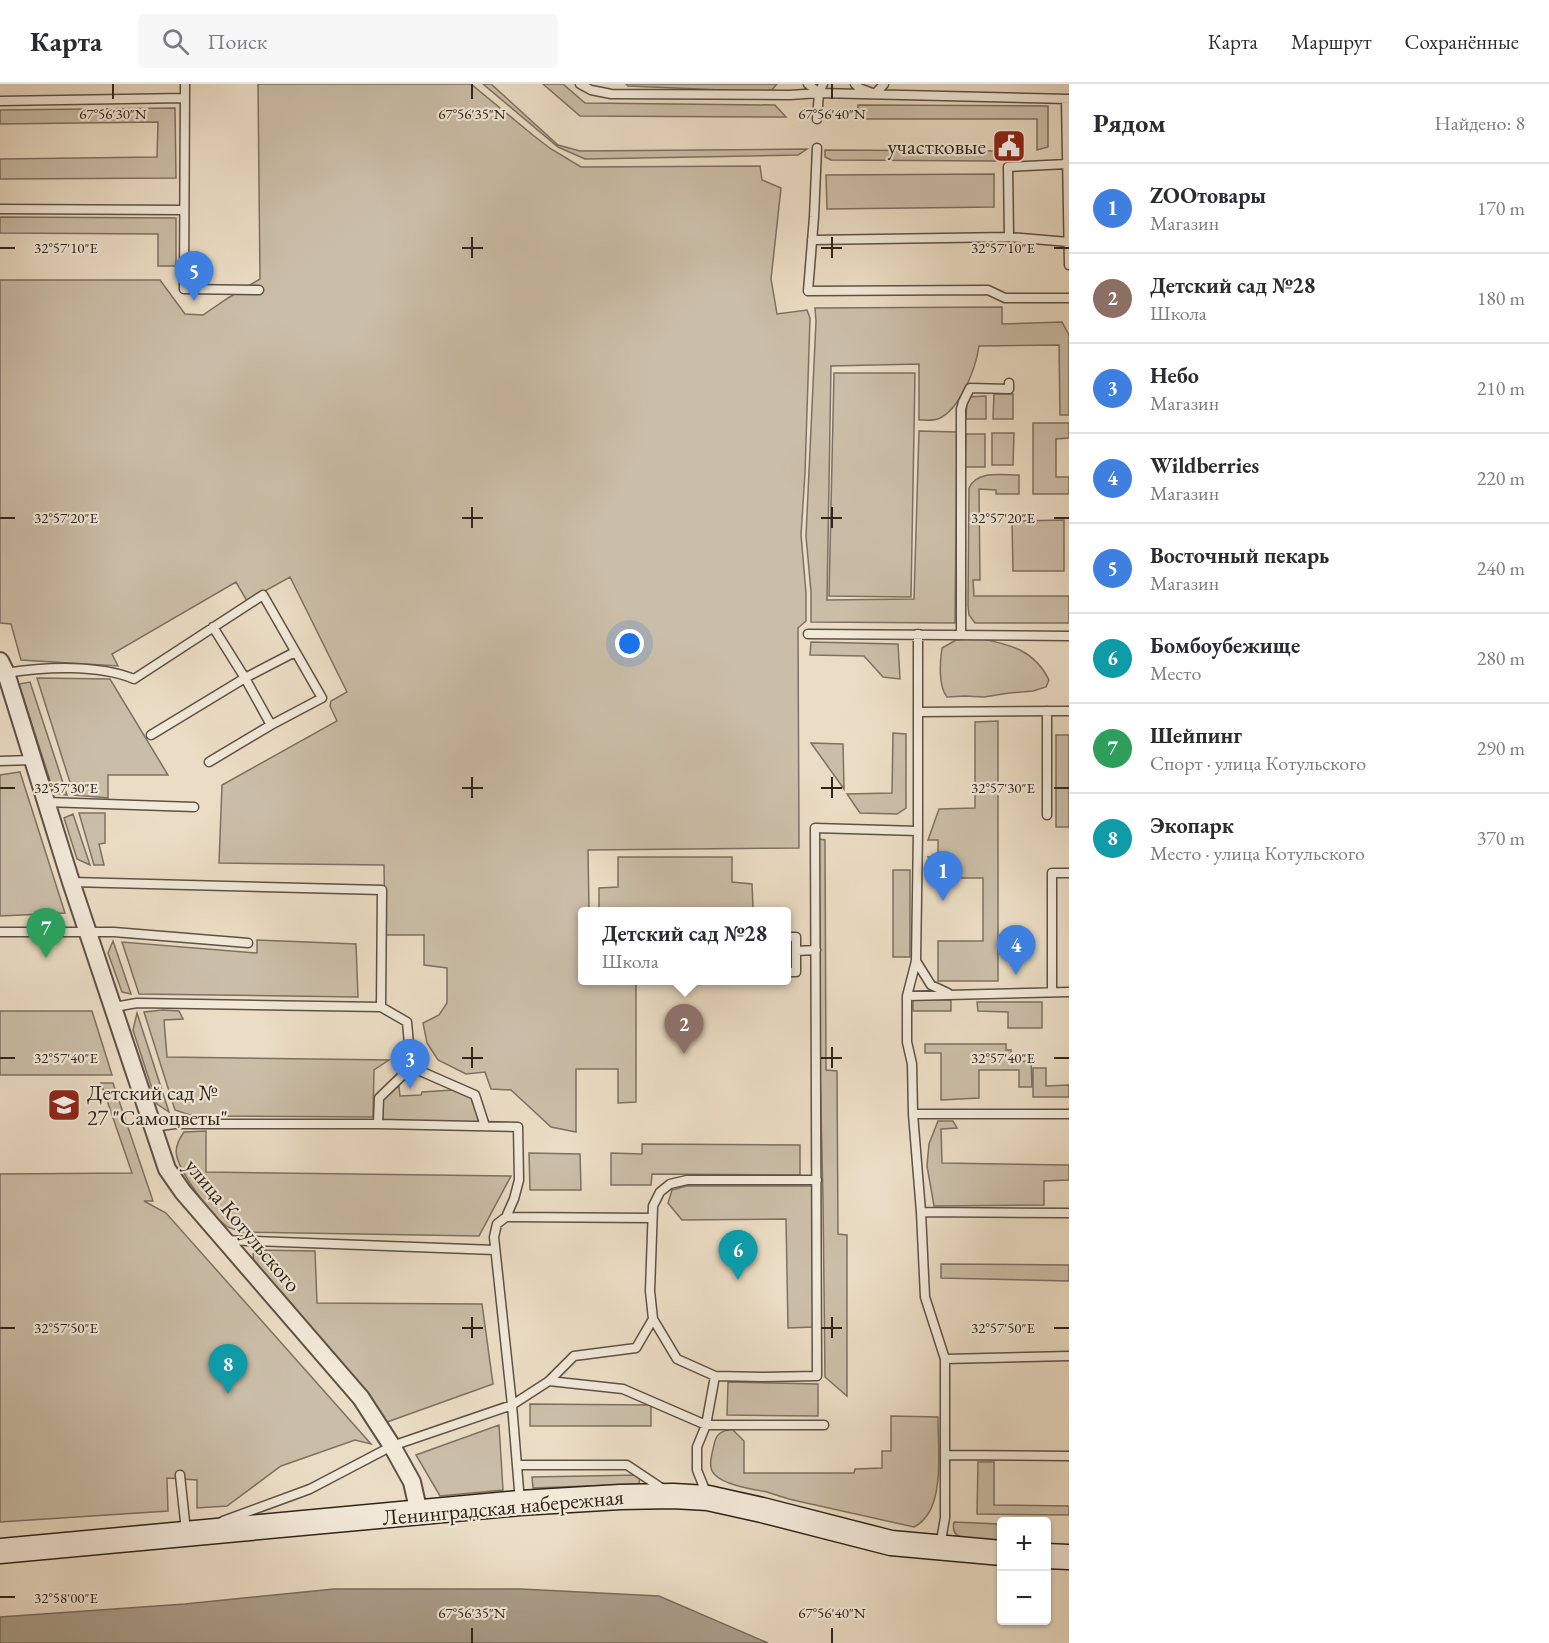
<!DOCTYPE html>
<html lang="ru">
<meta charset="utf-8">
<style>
body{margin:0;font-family:"EB Garamond",serif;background:#f7f7f7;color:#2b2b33}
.controls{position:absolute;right:18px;bottom:18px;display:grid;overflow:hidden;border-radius:6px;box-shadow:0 2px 4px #0004}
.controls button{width:54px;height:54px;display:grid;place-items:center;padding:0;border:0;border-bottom:2px solid #e1e1e2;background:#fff;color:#2b2b33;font:30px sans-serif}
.you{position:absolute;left:630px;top:560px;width:21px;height:21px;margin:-15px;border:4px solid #fff;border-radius:50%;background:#1a73e8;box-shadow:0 0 0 9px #1a73e833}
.badge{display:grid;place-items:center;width:39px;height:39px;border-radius:50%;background:#2563eb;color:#fff;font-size:20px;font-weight:700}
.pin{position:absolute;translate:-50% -50px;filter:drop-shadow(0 2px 3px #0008)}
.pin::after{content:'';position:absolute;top:32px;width:21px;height:18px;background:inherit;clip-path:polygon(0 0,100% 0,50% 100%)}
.popup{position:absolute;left:578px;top:823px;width:213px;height:78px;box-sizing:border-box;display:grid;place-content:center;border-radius:6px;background:#fff;filter:drop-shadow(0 2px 4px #0005);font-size:20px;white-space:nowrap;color:#7c7c81}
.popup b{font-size:22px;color:#2b2b33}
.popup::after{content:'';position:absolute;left:50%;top:100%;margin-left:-12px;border:12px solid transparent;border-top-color:#fff}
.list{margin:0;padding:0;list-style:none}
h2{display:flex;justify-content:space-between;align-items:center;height:78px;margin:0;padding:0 24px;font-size:26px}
h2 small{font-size:20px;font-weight:400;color:#7c7c81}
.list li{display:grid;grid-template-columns:39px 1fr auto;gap:18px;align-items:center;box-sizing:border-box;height:90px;padding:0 24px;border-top:2px solid #e1e1e2}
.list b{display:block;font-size:22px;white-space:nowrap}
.list p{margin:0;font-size:20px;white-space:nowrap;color:#7c7c81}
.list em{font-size:20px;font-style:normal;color:#7c7c81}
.icon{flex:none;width:33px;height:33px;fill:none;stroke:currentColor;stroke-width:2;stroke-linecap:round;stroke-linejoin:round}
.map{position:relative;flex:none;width:1069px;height:1559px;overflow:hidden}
header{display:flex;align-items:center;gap:36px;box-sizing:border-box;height:84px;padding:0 30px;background:#fff;border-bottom:2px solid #e1e1e2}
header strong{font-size:28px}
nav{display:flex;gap:33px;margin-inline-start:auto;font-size:21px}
.search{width:420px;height:54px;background:#f7f7f7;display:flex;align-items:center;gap:15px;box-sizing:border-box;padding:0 21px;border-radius:6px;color:#7c7c81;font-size:22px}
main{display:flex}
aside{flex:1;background:#fff}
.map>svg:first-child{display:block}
.green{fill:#cbbea8;stroke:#7d7162;stroke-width:1.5}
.water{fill:#ab9e8b;stroke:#796d5e;stroke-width:1.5}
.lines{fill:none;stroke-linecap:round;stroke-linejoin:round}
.service-casing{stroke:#5e5246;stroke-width:11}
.minor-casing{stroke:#5e5246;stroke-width:20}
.secondary-casing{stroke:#2f241b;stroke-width:27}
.service{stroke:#f2e9d9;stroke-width:8}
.minor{stroke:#f2e9d9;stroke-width:16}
.secondary{stroke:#f2e9d9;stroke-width:24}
.ticks{fill:none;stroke:#2f241b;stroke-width:2}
.labels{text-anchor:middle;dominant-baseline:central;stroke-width:4.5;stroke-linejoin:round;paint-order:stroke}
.poi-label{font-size:22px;fill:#2f241b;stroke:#f2e9d9;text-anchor:end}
.street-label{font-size:22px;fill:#2f241b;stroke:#f2e9d9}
.ticks-label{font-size:15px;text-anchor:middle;fill:#2f241b;stroke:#f2e9d9;stroke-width:4.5;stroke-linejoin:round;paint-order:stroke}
</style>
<header>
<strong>Карта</strong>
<div class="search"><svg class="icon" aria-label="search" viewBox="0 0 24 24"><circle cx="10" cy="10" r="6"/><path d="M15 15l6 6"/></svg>Поиск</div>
<nav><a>Карта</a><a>Маршрут</a><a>Сохранённые</a></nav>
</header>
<main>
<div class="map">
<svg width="1069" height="1559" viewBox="0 0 1069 1559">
<rect width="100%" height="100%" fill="#ebddc5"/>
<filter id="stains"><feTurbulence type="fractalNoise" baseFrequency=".00333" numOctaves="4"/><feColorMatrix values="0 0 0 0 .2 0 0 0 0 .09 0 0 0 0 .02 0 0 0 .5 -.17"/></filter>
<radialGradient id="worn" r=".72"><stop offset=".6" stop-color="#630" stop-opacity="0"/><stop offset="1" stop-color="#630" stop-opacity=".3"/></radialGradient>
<path class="green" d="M258 0H471L534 52 551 65 581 83 760 82 762 96 781 104 771 195 777 230 807 226 810 234 805 389 801 451 806 509V537L798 544 799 764 588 766 589 827 582 828V896L636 897V1018L618 1019V985H576V1048L551 1043 511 1006 491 1005 485 988 466 990 438 976 427 959 423 939 439 931 447 919V884L424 881V851H385L384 781 219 779 222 701 337 637 330 622 331 617 347 608 290 493 247 517 236 498 112 570 118 582 21 576 11 540 0 539V196H160L185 230 203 231 228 214 260 195Z
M483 0H491L558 61 580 67 807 65 798 71 585 75 558 63Z
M543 0H563L585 19 775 21 786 33 580 32Z
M626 0H777L770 8 628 2Z
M858 21 1048 22V63L1037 66V35H857Z
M175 24 176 94 0 95V75L157 73 158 38 0 40V26Z
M825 66 996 67V77L831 76 825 73Z
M994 90V123L827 125 826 91Z
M0 133 176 134V182H158V150L0 149Z
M1002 223V240L1062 238 1069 251V331H1060L1059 261 979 262C976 284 960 326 938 335 932 337 925 336 919 336V280L831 282 827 516 914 515 919 347 957 348 955 539 811 538V508L806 452 816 237 815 224Z
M834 289H915L911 513 829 512Z
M994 310H1013V335H993Z
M986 312V335H966L967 313Z
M1033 339H1069V354L1056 355V393H1069V410H1033Z
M992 349H1014L1013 381H992Z
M966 350H985V383H965Z
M1019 391V410H996V406L979 405 980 496H973L974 512H1069V539H975L969 531 968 522 969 404C977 386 1002 391 1019 391Z
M1064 436V487H1013L1012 437Z
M978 554C1008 560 1034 565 1049 596L1046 603 1033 607 1009 609 984 613 965 612 947 613C938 602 940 577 942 564L956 556Z
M811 558 898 560 900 595 883 593 864 572 810 571Z
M37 594 110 595 168 691H108V714L74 711Z
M30 598 67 711 54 709 19 600Z
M998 637V897H938V857H983V794H940L928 773H938V756H928L939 725 975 724V638Z
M893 649 906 650V724L897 730 860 729 847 710 892 709Z
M1056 651H1069V743H1056Z
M811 659 843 660 844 705Z
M19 688H20L65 829 0 832V691Z
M79 729H105V759L99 760 104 781H94Z
M73 730 90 781 77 775 64 734Z
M819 755 825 756 826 986 837 987 838 1150 847 1151V1312L825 1293 823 1114 820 987Z
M618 773H732V798L752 800 753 824H715V828L599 827V804L618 803Z
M893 786H910V873H893Z
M257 856 356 860 358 913 139 910 122 858 257 869Z
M113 857 131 910 122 908 108 869Z
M913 916H951V927H913Z
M977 918H1042V944H1008V928L978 927Z
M163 926 179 927 183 935 164 936 167 973 389 976 374 986 373 1033 193 1032 175 1026 144 928Z
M0 927H92L112 991H0Z
M137 929 169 1028 157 1020 133 946Z
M925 960H1006V966H1011L1012 978 1031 977 1032 1003H1019V986H979V1014L941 1016V969H925Z
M1046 984V1002L1069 1001V1013H1033V984Z
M101 999H113L153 1117H144L166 1129 371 1360 355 1356 281 1382 227 1422 197 1424V1396L167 1394 168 1427 0 1438V1090L132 1089Z
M399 1002 400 1012 421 1011 422 1008 453 1006 472 1013 479 1038 383 1037V1015Z
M938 1037H953L957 1044 941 1045 942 1079 1069 1081V1096L1044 1097V1121L934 1122 927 1082 929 1060Z
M206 1047V1088L511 1092 479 1152 243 1148C237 1146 230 1145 225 1141 210 1129 182 1092 177 1073 174 1064 179 1055 184 1048Z
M642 1060 800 1061V1091L652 1090 651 1101H611V1069L642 1070Z
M529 1069 580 1070 581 1106H530Z
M686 1102H812L814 1243 788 1244 786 1135 682 1136 668 1119 672 1106Z
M257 1166 315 1167 317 1219 482 1220 493 1300 387 1338 292 1220 254 1178 253 1170Z
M941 1180 1069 1181V1197L941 1194Z
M728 1298 818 1300V1332L727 1331Z
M530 1320 651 1321V1342H530Z
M891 1332 938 1333C938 1361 944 1412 925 1434 922 1438 918 1441 914 1443 874 1434 834 1425 793 1416 784 1414 776 1411 767 1408 752 1405 727 1402 715 1391 707 1384 712 1370 714 1361 716 1349 722 1347 732 1345L744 1357V1389H854L855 1385 882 1384V1367H891Z
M499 1341 503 1406 440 1412 416 1371Z
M978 1378H994V1421L1069 1422V1431L977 1430Z
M640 1391 639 1400 533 1404 532 1393Z
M954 1438 998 1440 1001 1447V1457C988 1457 948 1462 954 1438Z"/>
<path class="water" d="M334 1505H521L659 1512 768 1559H0V1533L185 1520Z"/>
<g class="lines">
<defs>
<path id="service" d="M185 0 184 205 259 206
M580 0 591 6 611 10 790 11 819 9 1069 15
M808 0 819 9
M855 0 859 4 875 10 884 0
M1066 15 1069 181
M0 17 185 14
M817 35 819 9 823 0
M817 64 814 133 808 207 988 206 1005 214H1069
M0 125 184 126
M1009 153 1008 83 1067 80
M812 156 1009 153 1068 158
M213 543 245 594 271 641
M808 550 1069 552
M918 550V747L916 877 907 912V958L912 980 913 1030 921 1128 925 1213 945 1275V1434L940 1462
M961 550V325L963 318 970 304 1009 305V299
M6 589C44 583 98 580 134 595L263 511 322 614 271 641 209 678
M1047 627V731
M918 628 1069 627
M151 651 245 594 295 568
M0 677 33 676
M46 718 194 723
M71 798 382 806 381 923 137 919 114 923
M0 848H114L248 859
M786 853H796V888H786
M796 867 816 866
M916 877 931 901 948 909
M1052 908V789H1069
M907 912 1069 908
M411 983 475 1011 485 1042
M913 1030H1069
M378 1040 379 1014 411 983 407 938 381 923
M152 1043 175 1040H378L518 1043 519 1096 514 1115 506 1133
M921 1128 1069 1129
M224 1156 495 1166
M653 1235 677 1275 715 1292
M945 1275 1069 1272
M549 1297 623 1305 706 1341H824
M946 1371 1069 1372
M517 1381H627L663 1405
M180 1391 186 1447
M707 1411 697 1386V1363L706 1341 715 1292 763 1293 817 1292 815 744 918 747
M520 1418 512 1321 494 1153 497 1140 506 1133 652 1134
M223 1437 310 1405 392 1362 512 1321 549 1297 574 1272 636 1264 653 1235 650 1207 653 1122 660 1108 670 1100 687 1096H817"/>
<path id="minor" d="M0 577 6 589 71 798 167 1085 183 1108 361 1314 392 1362 412 1398 419 1429"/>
<path id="secondary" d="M0 1467 520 1419 620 1413 673 1412 708 1414 762 1426 891 1459 1002 1469
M1046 1472 1069 1473"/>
</defs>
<use href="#service" class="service-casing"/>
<use href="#minor" class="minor-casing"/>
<use href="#secondary" class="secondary-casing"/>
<use href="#service" class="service"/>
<use href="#minor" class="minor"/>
<use href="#secondary" class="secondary"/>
</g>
<path class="ticks" d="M113 0V15M472 0V15M832 0V15M472 153V174M832 153V174M0 164H15M462 164H483M821 164H842M1054 164H1069M472 423V444M832 423V444M0 434H15M462 434H483M821 434H842M1054 434H1069M472 693V714M832 693V714M0 704H15M462 704H483M821 704H842M1054 704H1069M472 963V984M832 963V984M0 974H15M462 974H483M821 974H842M1054 974H1069M472 1233V1254M832 1233V1254M0 1244H15M462 1244H483M821 1244H842M1054 1244H1069M0 1513H15M472 1544V1559M832 1544V1559"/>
<defs>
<symbol id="civic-square" viewBox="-11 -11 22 22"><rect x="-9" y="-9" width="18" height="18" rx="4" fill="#8f2418" stroke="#f2e9d9"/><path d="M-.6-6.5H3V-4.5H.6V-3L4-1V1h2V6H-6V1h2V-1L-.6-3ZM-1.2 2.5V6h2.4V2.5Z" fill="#fff"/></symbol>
<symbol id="school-square" viewBox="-11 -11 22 22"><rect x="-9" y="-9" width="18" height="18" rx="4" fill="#8f2418" stroke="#f2e9d9"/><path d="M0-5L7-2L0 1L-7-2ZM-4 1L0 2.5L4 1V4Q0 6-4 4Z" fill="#fff"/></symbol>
</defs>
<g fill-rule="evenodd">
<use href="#civic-square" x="990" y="43" width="38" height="38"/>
<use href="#school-square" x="45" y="1002" width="38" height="38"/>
</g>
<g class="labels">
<g class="poi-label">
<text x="986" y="62">участковые</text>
<text x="87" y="1008" text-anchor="start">Детский сад №<tspan x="87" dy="25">27 "Самоцветы"</tspan></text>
</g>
<g class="street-label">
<text transform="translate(243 1141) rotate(50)">улица Котульского</text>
<text transform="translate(503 1423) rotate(-5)">Ленинградская набережная</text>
</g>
</g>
<g class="ticks-label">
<text x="113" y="35">67°56'30"N</text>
<text x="472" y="35">67°56'35"N</text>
<text x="832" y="35">67°56'40"N</text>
<text x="1003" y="169">32°57'10"E</text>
<text x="66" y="169">32°57'10"E</text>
<text x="1003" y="439">32°57'20"E</text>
<text x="66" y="439">32°57'20"E</text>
<text x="1003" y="709">32°57'30"E</text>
<text x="66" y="709">32°57'30"E</text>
<text x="66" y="979">32°57'40"E</text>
<text x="1003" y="979">32°57'40"E</text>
<text x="1003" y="1249">32°57'50"E</text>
<text x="66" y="1249">32°57'50"E</text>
<text x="66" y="1519">32°58'00"E</text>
<text x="472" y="1534">67°56'35"N</text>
<text x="832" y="1534">67°56'40"N</text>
</g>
<rect width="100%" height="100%" filter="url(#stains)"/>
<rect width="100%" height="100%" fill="url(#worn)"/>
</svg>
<div class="controls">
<button>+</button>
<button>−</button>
</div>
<div class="you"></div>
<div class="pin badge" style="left:943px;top:817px;background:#3f7fe0">1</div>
<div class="pin badge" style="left:684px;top:970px;background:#8d6e63">2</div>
<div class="popup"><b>Детский сад №28</b>Школа</div>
<div class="pin badge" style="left:410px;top:1005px;background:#3f7fe0">3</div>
<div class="pin badge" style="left:1016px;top:891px;background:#3f7fe0">4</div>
<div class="pin badge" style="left:194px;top:217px;background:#3f7fe0">5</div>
<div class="pin badge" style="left:738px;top:1196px;background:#0f9aa8">6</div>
<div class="pin badge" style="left:46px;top:874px;background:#2e9e5b">7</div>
<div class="pin badge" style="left:228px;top:1310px;background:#0f9aa8">8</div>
</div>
<aside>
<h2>Рядом<small>Найдено: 8</small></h2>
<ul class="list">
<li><span class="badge" style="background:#3f7fe0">1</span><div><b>ZOOтовары</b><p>Магазин</p></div><em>170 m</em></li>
<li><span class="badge" style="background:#8d6e63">2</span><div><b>Детский сад №28</b><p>Школа</p></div><em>180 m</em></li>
<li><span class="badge" style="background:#3f7fe0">3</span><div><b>Небо</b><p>Магазин</p></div><em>210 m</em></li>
<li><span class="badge" style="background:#3f7fe0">4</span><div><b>Wildberries</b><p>Магазин</p></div><em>220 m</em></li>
<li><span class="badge" style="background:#3f7fe0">5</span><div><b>Восточный пекарь</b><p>Магазин</p></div><em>240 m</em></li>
<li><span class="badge" style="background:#0f9aa8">6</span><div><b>Бомбоубежище</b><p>Место</p></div><em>280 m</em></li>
<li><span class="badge" style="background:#2e9e5b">7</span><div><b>Шейпинг</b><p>Спорт · улица Котульского</p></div><em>290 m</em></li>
<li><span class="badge" style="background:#0f9aa8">8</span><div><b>Экопарк</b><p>Место · улица Котульского</p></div><em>370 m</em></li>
</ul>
</aside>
</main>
